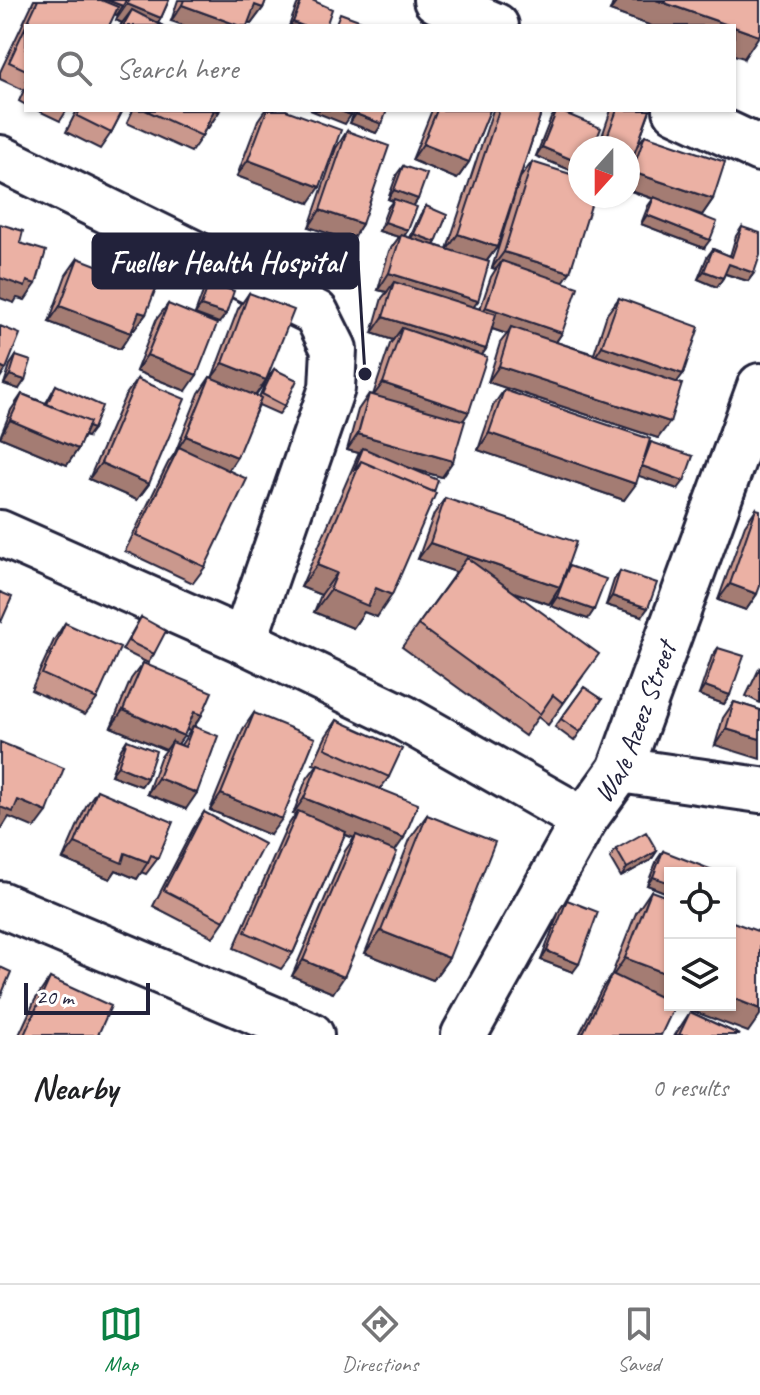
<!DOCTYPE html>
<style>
body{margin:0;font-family:Caveat,sans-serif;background:#f2f2f2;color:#202124}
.controls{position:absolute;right:24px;bottom:24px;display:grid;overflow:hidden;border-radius:0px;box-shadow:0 2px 6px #0004}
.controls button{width:72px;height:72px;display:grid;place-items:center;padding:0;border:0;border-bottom:2px solid #e0e0e0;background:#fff;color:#202124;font:40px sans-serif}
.compass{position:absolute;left:568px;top:136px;width:72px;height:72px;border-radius:50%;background:#fff;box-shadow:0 2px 6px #0004;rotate:201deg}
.scale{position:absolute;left:24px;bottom:20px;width:126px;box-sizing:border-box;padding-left:8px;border:4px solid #22223b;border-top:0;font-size:22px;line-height:28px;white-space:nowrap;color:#22223b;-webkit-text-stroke:6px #fff;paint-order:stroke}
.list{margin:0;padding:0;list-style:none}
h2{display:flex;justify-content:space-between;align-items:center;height:104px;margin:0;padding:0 32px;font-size:34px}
h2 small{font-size:26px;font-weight:400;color:#757577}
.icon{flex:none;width:44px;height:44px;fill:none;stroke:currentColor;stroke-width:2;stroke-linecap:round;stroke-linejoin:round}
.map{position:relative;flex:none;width:760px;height:1035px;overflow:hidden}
.search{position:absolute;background:#fff;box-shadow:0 2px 6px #0004;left:24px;right:24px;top:24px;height:88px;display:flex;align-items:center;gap:20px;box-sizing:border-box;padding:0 28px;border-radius:0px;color:#757577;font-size:30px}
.sheet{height:248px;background:#fff}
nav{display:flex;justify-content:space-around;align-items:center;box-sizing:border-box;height:112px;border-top:2px solid #e0e0e0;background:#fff;font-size:22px;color:#757577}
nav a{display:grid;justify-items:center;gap:4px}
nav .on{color:#0b8043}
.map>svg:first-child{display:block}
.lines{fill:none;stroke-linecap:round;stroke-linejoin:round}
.minor-casing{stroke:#22223b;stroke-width:50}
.minor{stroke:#fff;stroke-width:44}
.wall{fill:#ca988d;stroke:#22223b;stroke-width:2;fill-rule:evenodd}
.shaded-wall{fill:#a47c73;stroke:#22223b;stroke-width:2}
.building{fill:#ebb1a4;stroke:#22223b;stroke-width:2}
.labels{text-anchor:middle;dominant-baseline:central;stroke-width:7;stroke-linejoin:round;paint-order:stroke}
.street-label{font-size:28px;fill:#22223b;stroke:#fff}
.leader{fill:none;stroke:#22223b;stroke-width:3}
.callout-dot{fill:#22223b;stroke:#fff;stroke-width:3}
.callout{fill:#22223b;stroke:#22223b;stroke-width:3}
.callout-label{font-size:30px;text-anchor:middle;font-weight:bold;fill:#fff}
</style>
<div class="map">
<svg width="760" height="1035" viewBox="0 0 760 1035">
<rect width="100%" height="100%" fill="#fff"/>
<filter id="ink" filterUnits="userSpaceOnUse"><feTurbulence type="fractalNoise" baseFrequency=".0125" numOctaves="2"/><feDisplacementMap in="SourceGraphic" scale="16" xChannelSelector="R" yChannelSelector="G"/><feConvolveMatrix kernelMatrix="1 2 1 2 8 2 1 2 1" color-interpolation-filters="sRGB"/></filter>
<g filter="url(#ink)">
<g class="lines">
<defs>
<g id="minor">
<path d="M436 0 496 26"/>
<path d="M676 110 760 149"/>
<path d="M0 158 316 313 334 349 332 388 244 641"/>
<path d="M0 533 244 641 402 717 584 820"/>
<path d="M620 770 760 790"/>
<path d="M0 904 311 1035"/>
<path id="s1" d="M464 1035 584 820 620 770 760 386"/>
</g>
</defs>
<use href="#minor" class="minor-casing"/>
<use href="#minor" class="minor"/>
</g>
<path class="wall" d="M34 0H169L161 18 158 23 163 26H120L122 23 116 20 119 12 117 15 114 14 26 26V105L19 101 24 90 0 79V72Z
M178 0H266L263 8 251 24 171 21Z
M301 0H312L326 26H289L297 5Z
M614 0H760L744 58 734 26H652L610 11Z
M37 110H67L60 121Z
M77 110H123L111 133 100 149 66 132Z
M133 110H220L208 128H206L202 136 191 152 127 123Z
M265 110H286L309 203 237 176 258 120Z
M355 110H387L376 133 350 123Z
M432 110H490L469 162 457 179 412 160Z
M493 110H542L497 247 487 261 473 307 480 309 491 277 496 269 492 268 520 178 532 162 563 282 562 333 556 342 594 354 607 314 619 298 677 382 658 438 488 382 500 343 507 334 492 329 486 349 482 355 463 421 442 477 410 468 377 617 364 612 353 628 314 612 321 595 301 587 359 453 347 450 358 410 369 394 373 395 390 344 393 340 372 333 382 298 387 292 378 290 389 251 399 237 379 231 388 207 393 201 388 199 397 174 403 166 418 199 414 205 408 230 404 236 410 238 420 215 426 206 434 245 447 249Z
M557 110 580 174 536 156 551 118Z
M611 110H650L637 146 645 135 713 199 702 215 688 210 704 248 641 224 648 206 653 199 628 190V148H598Z
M347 131 362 224 351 241 309 227 336 148Z
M742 227 754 273 748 281 725 274 717 287 698 279 707 257 713 249 730 256 736 236Z
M78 258 146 314 134 330H132L120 349 49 322 66 275Z
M209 283 219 323 195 314 203 292Z
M249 293 266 380 255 396 259 397 268 377 274 369 285 406 279 414 259 405 228 470 205 567 193 583 125 551 168 463 175 453 199 393 210 377 212 378 238 309Z
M168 304 186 391 136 371 156 320Z
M16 356 19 389 4 384 10 365Z
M137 379 149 484 137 500 89 479 125 396Z
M56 385 87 437 83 436 78 449 67 465 0 437 11 410 22 394 46 403Z
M504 390 648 445 678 489 638 475 624 500 478 450 493 406Z
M445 498 566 570 588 619 551 606 556 593 549 604 512 591 583 676 548 725 538 717 525 736 402 647 456 572 418 559 434 514Z
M756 509 757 594 746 610 718 600 745 525Z
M620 571 642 616 606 605 614 580Z
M141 617 154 654 148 663 122 650Z
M65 623 97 699 85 715 31 690 54 640Z
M718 648 730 695 724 704 699 695 712 656Z
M143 663 202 715 194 727 186 809 147 794 160 758 166 750 111 727 131 679ZM186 730 190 731 181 745 178 744Z
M760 667V703L746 696Z
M584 687 602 699 574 741 555 727Z
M734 702 760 710 715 745 723 718Z
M254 713 270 835 210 810 243 729Z
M337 720 389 777 380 789 395 851 333 993 292 976 345 851 354 838 345 835 293 953 281 969 234 948 287 827 295 815 293 814 306 780 317 765 313 764 326 736Z
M127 740 147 778 141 786 111 775 121 749Z
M97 790 158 858 146 874 141 872 137 879 116 870 110 879 63 859 86 806Z
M204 812 224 921 213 937 153 906 193 829Z
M427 815 449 958 433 980 365 953 411 837Z
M616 849 657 851 651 860 621 877 610 858Z
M663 851 670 873V894L647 885 657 860Z
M651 891 661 1035H579L601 990 612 974 636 913Z
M567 900 573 972 541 960 560 909Z
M50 978 98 1035H19L35 1000Z
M690 1012 740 1035H675Z"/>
<path class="shaded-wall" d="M84 0H107L123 6 117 15 83 1Z
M618 0H656L731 26H652L610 11Z
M127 4 161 18 156 26 132 10 122 23 116 20Z
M182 5 240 26H185L171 21Z
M255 5 263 8 251 24 244 21Z
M293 22 303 26H290Z
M734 27 759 36 744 58 734 55Z
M214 110 219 112 208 128 202 126Z
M310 110H338L351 115 345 124Z
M356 114 382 124 376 133 350 123Z
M423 144 469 162 457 179 412 160Z
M542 147 580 163V174L536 156Z
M248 160 320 187 309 203 237 176Z
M632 172 713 199 702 215 628 190V178Z
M394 190 418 199 412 208 388 199Z
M320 210 362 224 351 241 309 227Z
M647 215 710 240 704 248 641 224Z
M385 222 408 230 402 239 401 235 399 237 379 231Z
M414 234 436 242 430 251 408 242Z
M458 234 497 247 485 263 447 250Z
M504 252 570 272 559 288 502 261 496 269 492 268Z
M729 264 754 273 748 281 723 273Z
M704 271 723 278 717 287 698 279Z
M389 273 478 301 466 317 394 282 387 292 378 290Z
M0 278 27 281 36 284 25 300 17 298 14 303 0 298Z
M60 306 131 333 120 349 49 322Z
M201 306 226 314 219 323 195 314Z
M486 307 562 333 551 349 511 327 507 334 475 323Z
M139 312 146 314 134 330 128 328Z
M383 317 486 349 475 365 402 328 393 340 372 333Z
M602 346 683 374 671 390 591 363Z
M147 355 197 375 186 391 136 371Z
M223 363 266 380 255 396 211 379Z
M0 366 6 369 0 378Z
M499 366 670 422 658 438 488 382Z
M10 375 25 380 19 389 4 384Z
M383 383 469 412 458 428 371 399Z
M45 408 93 429 87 437 39 417Z
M10 420 78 449 67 465 0 437Z
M489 433 636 484 624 500 478 450Z
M358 434 453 461 442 477 360 454 363 448 359 453 347 450Z
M186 436 237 457 226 474 179 447 175 453Z
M101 463 149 484 137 500 89 479Z
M642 466 684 481 678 489 636 475Z
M430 543 560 587 549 604 418 559Z
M317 565 337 573 321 595 301 587Z
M730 584 757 594 746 610 718 600Z
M376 588 392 595 377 617 364 612 353 628 314 612 330 590Z
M612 596 648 608 642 616 606 605Z
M557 597 594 610 588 619 551 606Z
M705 686 730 695 724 704 699 695Z
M123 710 184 736 172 752V742L166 750 111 727Z
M194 712 202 715 190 731 182 728Z
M726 729 760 739V759L715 745Z
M118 766 147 778 141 786 111 775Z
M158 778 197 793 186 809 147 794Z
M221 794 282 819 270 835 210 810Z
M304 798 404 838 393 854 356 835 354 838 296 815 298 811 295 815 293 814Z
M18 800 47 812 35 828 9 817 2 828H0V807Z
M75 843 125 853 148 862 137 879 116 870 110 879 63 859Z
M657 851 651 860 621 877 627 868Z
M653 877 670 883V894L647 885Z
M381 931 449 958 433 980 365 953Z
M547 951 579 964 573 972 541 960Z
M625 958 670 975V1002L610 980Z
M303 960 344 977 333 993 292 976Z
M730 997 760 1009V1015L748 1032 677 1005H730Z"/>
<path class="building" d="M38 0H101L118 7 109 26H26V70L9 62Z
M107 0H126L123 6Z
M129 0H169L161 18 127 4Z
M184 0H266L263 8 255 5 247 26H240L182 5Z
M302 0H312L332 9 326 26H303L293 22Z
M656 0H760V34L759 36 734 27V26H731Z
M132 10 163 26H123Z
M340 13 375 26H335Z
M80 110H123L111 133 77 116Z
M145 110H214L202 136Z
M267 110H286L341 130 320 187 248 160Z
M338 110H353L351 115Z
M358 110H387L382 124 356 114Z
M437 110H490L469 162 423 144Z
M499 110H542L497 247 458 234Z
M557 110 601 128 593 148H580V163L542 147Z
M617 110H650L628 171V148H603Z
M347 131 389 146 362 224 320 210Z
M645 135 725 162 713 199 632 172Z
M532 162 580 177V196H594L570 272 504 252Z
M403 166 427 174 418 199 394 190Z
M654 197 717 222 710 240 647 215Z
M394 199 417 207 408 230 385 222Z
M426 206 447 215 436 242 414 234Z
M0 224 23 231 20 243 46 251 36 284 27 281 25 287 0 278Z
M742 227 760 233V255L754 273 729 264 723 278 704 271 713 249 732 257Z
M401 235 489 262 478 301 389 273Z
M78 258 156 288 146 314 139 312 131 333 60 306Z
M502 261 578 287 562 333 486 307Z
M394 282 496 314 486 349 383 317Z
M209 283 234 291 226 314 201 306Z
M249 293 294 310 266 380 223 363Z
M619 298 699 327 683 374 602 346Z
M168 304 217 324 197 375 147 355Z
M0 326 20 334 6 369 0 366Z
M511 327 682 384 670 422 499 366Z
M402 328 487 357 469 412 383 383Z
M16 356 31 361 25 380 10 375Z
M274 369 297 380 285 406 262 394Z
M210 377 261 398 237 457 186 436Z
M137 379 185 399 149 484 101 463Z
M56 385 102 406 93 429 88 427 90 422 47 404Z
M504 390 650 439 636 484 489 433Z
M22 394 90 422 78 449 10 420Z
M369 394 465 421 453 461 358 434Z
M651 442 693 456 684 481 642 466Z
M179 447 247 479 205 567 136 535Z
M363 448 438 480 434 492 361 461 355 470H354Z
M361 461 436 493 392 595 376 588 368 606 330 590 337 573 317 565Z
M445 498 576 542 560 587 430 543Z
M756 509 760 510V586L757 594 730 584Z
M467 558 599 654 563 703 553 695 540 714 418 625Z
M569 566 606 579 594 610 557 597Z
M620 571 657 583 648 608 612 596Z
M0 592 12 597 1 622 0 621Z
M141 617 166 631 154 654 128 641Z
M65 623 120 648 97 699 42 674Z
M718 648 744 656 730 695 705 686Z
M143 663 212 692 202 715 194 712 184 736 123 710Z
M584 687 602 699 580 732 561 719Z
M734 702 760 710V739L726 729Z
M254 713 315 738 282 819 221 794Z
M337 720 402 749 389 777 325 748Z
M193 726 218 736 197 793 158 778 172 742 185 747Z
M127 740 156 751 147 778 118 766Z
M0 742 64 768 47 812 18 800 13 812 0 807Z
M318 764 418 804 404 838 304 798Z
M97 790 173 822 158 858 151 855 148 862 125 853 122 863 75 843Z
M298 811 346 832 293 953 245 932Z
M204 812 264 844 224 921 164 890Z
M427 815 495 842 449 958 381 931Z
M646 832 657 851 627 868 616 849Z
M356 835 397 852 344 977 303 960Z
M663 851 715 871V873H670V883L653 877Z
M651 891 670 898V975L625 958Z
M567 900 598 912 579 964 547 951Z
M730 921 760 932V1009L730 997Z
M0 967 11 972 0 998Z
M612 974 670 1002V1005H675L661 1035H582Z
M50 978 111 1006 98 1035H24Z
M690 1012 740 1035H679Z"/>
</g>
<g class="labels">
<g class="street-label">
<text stroke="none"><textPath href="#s1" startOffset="358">Wale Azeez Street</textPath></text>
</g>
</g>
<path class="leader" d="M365 374L358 261"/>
<circle class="callout-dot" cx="365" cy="374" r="8"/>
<rect class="callout" x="93" y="234" width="265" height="54" rx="8"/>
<g class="callout-label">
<text x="226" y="272">Fueller Health Hospital</text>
</g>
</svg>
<div class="controls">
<button><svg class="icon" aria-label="locate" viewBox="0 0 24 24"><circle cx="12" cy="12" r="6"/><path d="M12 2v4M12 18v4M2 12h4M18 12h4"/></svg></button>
<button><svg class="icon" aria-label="layers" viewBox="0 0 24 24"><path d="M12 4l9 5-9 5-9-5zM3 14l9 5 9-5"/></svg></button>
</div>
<svg class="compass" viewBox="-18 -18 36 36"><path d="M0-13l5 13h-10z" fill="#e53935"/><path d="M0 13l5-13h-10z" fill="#757577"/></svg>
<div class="scale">20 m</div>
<div class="search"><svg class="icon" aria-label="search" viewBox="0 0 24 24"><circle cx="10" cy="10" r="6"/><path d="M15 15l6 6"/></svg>Search here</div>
</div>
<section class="sheet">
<h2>Nearby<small>0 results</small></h2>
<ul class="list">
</ul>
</section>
<nav>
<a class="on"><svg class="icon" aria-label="map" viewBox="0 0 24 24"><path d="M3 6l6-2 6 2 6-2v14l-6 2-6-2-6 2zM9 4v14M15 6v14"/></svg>Map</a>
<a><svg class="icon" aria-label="directions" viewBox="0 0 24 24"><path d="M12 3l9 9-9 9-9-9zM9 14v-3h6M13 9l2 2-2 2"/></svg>Directions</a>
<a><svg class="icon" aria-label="saved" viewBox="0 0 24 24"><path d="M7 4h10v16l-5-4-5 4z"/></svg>Saved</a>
</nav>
